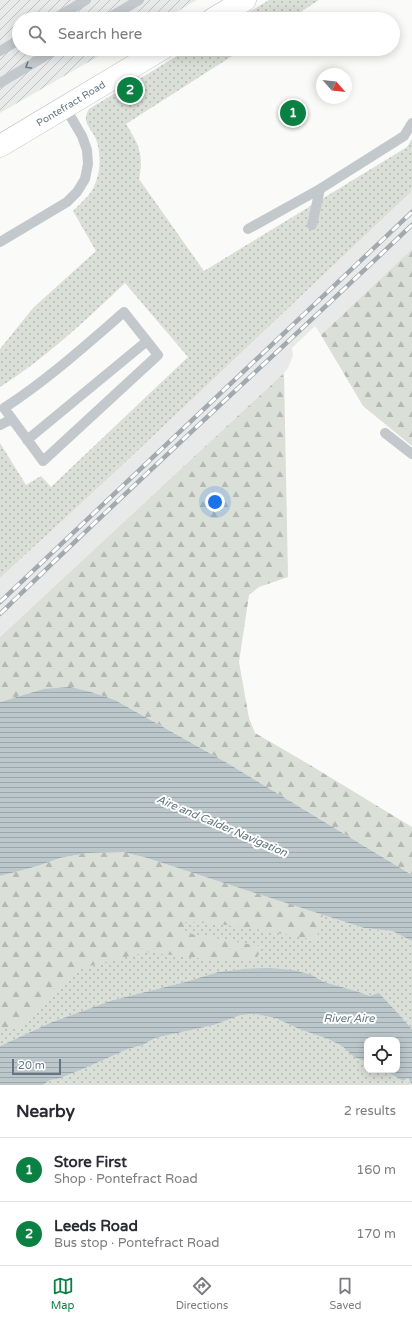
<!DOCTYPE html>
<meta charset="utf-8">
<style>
body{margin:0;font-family:"Varela Round",sans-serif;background:#f2f2f3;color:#2b2b33}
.controls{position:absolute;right:12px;bottom:12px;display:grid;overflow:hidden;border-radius:8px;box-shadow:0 2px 10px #0003}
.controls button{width:36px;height:36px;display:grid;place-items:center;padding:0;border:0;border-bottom:1px solid #e1e1e2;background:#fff;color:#2b2b33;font:20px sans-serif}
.compass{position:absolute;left:316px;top:68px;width:36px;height:36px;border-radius:50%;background:#fff;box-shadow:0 2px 10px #0003;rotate:117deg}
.scale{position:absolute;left:12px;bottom:10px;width:49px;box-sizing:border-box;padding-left:4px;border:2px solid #657683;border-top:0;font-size:11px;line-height:14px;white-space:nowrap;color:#657683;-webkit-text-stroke:3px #fff;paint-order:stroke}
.you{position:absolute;left:215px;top:502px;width:14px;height:14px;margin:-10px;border:3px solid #fff;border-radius:50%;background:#1a73e8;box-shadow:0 0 0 6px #1a73e833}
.badge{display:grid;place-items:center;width:26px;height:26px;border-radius:50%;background:#0b8043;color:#fff;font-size:13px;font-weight:700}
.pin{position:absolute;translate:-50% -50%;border:2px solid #fff;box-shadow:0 1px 4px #0006}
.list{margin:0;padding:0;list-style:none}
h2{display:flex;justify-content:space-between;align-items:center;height:52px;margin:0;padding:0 16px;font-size:17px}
h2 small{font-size:13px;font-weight:400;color:#7c7c81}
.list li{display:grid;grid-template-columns:26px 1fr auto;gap:12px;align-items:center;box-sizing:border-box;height:64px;padding:0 16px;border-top:1px solid #e1e1e2}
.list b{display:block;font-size:15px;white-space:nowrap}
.list p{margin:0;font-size:13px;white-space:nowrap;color:#7c7c81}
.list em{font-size:13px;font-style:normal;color:#7c7c81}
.icon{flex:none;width:22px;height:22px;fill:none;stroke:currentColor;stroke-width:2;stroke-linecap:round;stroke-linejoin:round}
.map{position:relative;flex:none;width:412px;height:1085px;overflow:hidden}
.search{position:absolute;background:#fff;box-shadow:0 2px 10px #0003;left:12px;right:12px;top:12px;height:44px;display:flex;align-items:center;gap:10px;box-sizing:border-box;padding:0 14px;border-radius:22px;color:#7c7c81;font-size:15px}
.sheet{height:180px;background:#fff}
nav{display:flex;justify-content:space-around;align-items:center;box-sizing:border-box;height:56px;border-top:1px solid #e1e1e2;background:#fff;font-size:11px;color:#7c7c81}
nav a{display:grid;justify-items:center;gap:2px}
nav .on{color:#0b8043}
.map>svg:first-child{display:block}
.built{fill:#e8e9e9}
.industrial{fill:url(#industrial-furrows)}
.green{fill:url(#green-dots)}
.forest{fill:url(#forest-firs)}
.water{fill:url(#water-rules)}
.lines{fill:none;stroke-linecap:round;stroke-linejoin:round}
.secondary-casing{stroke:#b3babf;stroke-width:23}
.lane{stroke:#c3c8cc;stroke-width:10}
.secondary{stroke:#fff;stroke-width:22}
.rail-casing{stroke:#a2aab0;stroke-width:4.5}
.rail{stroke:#fff;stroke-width:3;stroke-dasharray:9;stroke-linecap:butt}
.oneway{stroke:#6a7a87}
.labels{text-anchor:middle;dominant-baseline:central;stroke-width:4;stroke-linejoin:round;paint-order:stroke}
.street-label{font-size:10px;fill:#657683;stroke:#fff}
.water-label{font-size:11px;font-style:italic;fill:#60757c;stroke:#fff}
</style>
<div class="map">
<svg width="412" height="1085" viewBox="0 0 412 1085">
<defs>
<pattern id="industrial-furrows" width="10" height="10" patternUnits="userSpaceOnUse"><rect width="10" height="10" fill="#e8e9e9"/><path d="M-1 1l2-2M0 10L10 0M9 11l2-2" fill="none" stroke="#c0c1c2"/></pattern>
<pattern id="green-dots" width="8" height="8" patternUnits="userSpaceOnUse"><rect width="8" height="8" fill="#dadfd7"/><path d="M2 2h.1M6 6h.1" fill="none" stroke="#b4b9b4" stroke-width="1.8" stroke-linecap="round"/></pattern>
<pattern id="forest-firs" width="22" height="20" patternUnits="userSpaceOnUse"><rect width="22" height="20" fill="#dadfd7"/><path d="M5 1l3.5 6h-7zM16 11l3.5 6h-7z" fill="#b4b9b4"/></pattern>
<pattern id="water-rules" width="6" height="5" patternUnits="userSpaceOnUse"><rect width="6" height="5" fill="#bbc7cb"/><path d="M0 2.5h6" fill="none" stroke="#9ca6aa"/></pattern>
</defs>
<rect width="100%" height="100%" fill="#fafaf8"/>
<path class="built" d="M412 191V249L321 335 315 326 292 348 293 356 290 363 288 368 284 373 0 637V578L38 543 265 304 290 306Z"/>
<path class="industrial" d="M0 0H197L164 19H19V49H111L0 113Z"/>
<path class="green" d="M269 0H319L290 19H237Z
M188 49H243L126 124C139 145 144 154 139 179L204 271 407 147 412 139V191L119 468 0 578V443L26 485 41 476 51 487 188 357 125 283C86 320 46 358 0 387V349L33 308 96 251 73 211C78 206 83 201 88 196 100 181 102 160 97 142 93 128 80 124 89 109L120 90 122 93 134 86 133 83Z
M0 876 241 888 364 928 392 931 412 941V1029L405 1021 390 1007 370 996 356 991 324 982 312 975 243 969 218 972 185 982 113 1000 52 1022 0 1046Z
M255 1014 275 1018 299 1029 328 1039 342 1046 354 1057 367 1062V1070H384L403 1081 408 1078 411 1085H43L50 1080 58 1079 83 1069 128 1049 143 1045 155 1038 214 1025 241 1015Z"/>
<path class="forest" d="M412 249V446L363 406 321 335Z
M284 373 288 577 259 587 249 595 239 662 249 718 255 733 305 762 412 827V875L229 764 115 700 91 692 43 689 0 702V637Z
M123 852 147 858 323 914 316 940 262 930 212 923 183 922 186 933 259 946 257 961 207 959 146 952 81 968 18 1028 0 1029V876L38 866 60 858 88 853Z"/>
<path class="water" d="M70 687 91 692 115 700 229 764 412 875V941L392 931 364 928 147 858 123 852 88 853 60 858 38 866 0 876V702L43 689Z
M269 968 293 970 312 975 324 982 356 991 370 996 379 993 412 1029V1085L408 1078 403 1081 384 1070H397V1040H367V1062L354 1057 342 1046 328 1039 299 1029 275 1018 255 1014 241 1015 214 1025 155 1038 143 1045 128 1049 83 1069 58 1079 50 1080 43 1085H0V1046L52 1022 113 1000 185 982 218 972 243 969Z"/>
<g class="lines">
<defs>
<path id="secondary" d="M213 19 245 0
M0 146 162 49"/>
</defs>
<use href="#secondary" class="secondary-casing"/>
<path class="lane" d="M54 19 86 0
M107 19 139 0
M0 51 19 40
M0 83 57 49
M312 225 320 189
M248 229 320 189 404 136 412 123
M0 242 67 202 77 192 85 179 88 164 87 150 82 136 65 107
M124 312 158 355 43 461 4 408C47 380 85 346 124 312Z
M0 425 12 419
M385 433 412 454
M27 440 147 341"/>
<use href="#secondary" class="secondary"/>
<defs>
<path id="rail" d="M0 602 412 212
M0 614C135 482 275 355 412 225"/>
</defs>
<use href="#rail" class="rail-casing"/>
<use href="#rail" class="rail"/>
</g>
<defs><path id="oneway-chevron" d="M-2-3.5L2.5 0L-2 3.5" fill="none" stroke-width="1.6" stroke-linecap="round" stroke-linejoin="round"/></defs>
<use class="oneway" href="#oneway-chevron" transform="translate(28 66) rotate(149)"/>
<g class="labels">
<g class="street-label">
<text transform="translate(71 104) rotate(-31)">Pontefract Road</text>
</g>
<g class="water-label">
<text transform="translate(222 826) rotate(23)">Aire and Calder Navigation</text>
<text x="349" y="1018">River Aire</text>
</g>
</g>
</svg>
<div class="controls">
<button><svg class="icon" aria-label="locate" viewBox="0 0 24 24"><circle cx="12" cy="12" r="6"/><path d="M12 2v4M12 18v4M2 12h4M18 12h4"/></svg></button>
</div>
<svg class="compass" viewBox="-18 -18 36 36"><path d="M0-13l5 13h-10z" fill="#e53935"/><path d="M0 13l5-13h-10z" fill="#7c7c81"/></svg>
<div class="scale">20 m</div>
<div class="you"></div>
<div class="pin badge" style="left:293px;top:113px">1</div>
<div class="pin badge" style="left:130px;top:90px">2</div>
<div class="search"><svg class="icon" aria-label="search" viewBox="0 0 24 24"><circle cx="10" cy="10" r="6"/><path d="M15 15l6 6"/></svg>Search here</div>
</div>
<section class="sheet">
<h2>Nearby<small>2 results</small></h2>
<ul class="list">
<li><span class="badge">1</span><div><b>Store First</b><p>Shop · Pontefract Road</p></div><em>160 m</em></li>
<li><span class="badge">2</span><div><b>Leeds Road</b><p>Bus stop · Pontefract Road</p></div><em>170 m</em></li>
</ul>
</section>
<nav>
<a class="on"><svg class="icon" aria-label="map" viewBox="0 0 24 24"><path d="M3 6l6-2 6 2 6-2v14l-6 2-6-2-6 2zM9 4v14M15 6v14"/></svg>Map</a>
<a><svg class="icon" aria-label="directions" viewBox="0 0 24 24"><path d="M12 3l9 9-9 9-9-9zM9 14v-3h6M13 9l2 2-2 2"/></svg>Directions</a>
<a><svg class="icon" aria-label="saved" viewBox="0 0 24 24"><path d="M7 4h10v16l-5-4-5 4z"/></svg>Saved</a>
</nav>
